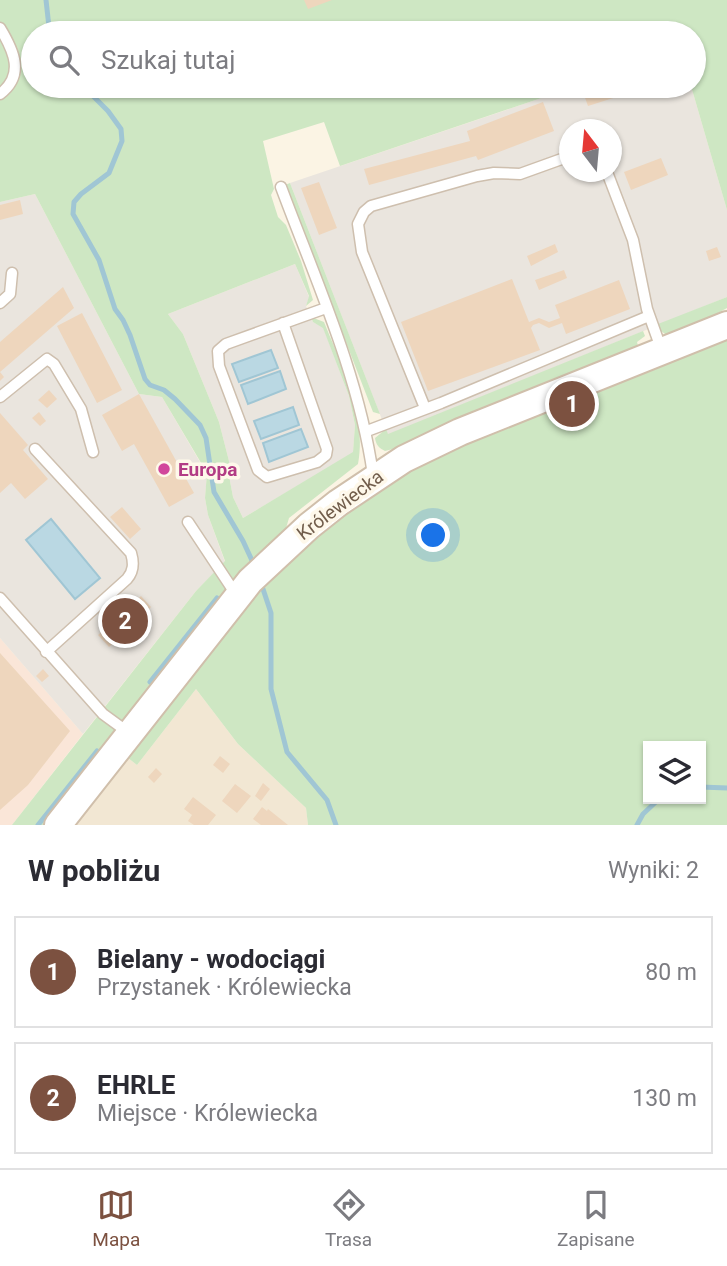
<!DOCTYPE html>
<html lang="pl">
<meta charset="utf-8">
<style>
body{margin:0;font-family:Roboto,sans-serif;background:#f7f7f7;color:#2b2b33}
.controls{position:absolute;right:21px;bottom:21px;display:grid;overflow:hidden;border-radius:0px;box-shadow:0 2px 5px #0004}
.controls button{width:63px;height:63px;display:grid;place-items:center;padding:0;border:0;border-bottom:2px solid #e1e1e2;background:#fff;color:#2b2b33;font:35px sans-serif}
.compass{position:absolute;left:559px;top:119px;width:63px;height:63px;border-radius:50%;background:#fff;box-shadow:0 2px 5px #0004;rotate:344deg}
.you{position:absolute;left:434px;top:536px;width:24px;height:24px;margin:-18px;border:5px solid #fff;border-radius:50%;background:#1a73e8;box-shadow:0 0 0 10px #1a73e833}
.badge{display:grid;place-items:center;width:46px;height:46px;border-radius:50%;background:#7c5140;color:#fff;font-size:23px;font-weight:700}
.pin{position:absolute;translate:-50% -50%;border:4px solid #fff;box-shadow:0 2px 7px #0006}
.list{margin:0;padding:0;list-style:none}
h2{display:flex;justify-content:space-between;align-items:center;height:91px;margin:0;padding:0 28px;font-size:30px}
h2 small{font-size:23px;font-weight:400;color:#7c7c81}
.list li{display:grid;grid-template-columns:46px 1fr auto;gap:21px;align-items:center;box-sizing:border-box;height:112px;margin:0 14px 14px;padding:0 14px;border:2px solid #e1e1e2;border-radius:0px}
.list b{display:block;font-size:26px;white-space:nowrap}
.list p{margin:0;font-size:23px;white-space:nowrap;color:#7c7c81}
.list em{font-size:23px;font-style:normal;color:#7c7c81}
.icon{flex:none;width:38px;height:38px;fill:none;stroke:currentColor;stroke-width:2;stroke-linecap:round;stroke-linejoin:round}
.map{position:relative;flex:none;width:727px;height:825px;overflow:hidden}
.search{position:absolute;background:#fff;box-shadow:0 2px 5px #0004;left:21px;right:21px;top:21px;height:77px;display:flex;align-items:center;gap:18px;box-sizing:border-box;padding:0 24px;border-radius:38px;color:#7c7c81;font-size:26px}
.sheet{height:343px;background:#fff}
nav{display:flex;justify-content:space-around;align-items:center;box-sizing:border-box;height:98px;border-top:2px solid #e1e1e2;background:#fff;font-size:19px;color:#7c7c81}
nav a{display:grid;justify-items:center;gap:4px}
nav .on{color:#7c5140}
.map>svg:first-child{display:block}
.residential{fill:#f2e7d3}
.commercial{fill:#fae6d8}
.industrial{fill:#eae5de;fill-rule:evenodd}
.green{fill:#cee7c3;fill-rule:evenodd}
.water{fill:#bad8e3;stroke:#a0c6d4;stroke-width:2}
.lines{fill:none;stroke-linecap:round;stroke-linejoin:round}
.stream{stroke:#a0c6d4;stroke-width:5}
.building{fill:#eed6bd}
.lane-casing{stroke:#cebfae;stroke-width:13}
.secondary-casing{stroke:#d0bfab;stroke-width:30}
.lane{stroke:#fff;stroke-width:10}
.secondary{stroke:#fff;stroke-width:26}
.hotel-dot{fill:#d1479c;stroke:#fef8ea;stroke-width:2.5}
.labels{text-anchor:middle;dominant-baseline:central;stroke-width:7;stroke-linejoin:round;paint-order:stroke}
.hotel-label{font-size:19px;font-weight:bold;fill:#b23c85;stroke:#fef8ea;text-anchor:start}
.street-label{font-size:19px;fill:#715d4b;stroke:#fef8ea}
</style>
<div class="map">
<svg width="727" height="825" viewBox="0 0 727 825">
<rect width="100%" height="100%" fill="#fbf4e4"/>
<path class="residential" d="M196 689 238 744 306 808 308 825H67L123 754 137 765Z"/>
<path class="commercial" d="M0 638 83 734 12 825H0Z"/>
<path class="industrial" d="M577 86H691L727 210V297L388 435 290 183ZM570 130H612V172H570Z
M35 194 139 394 162 397 207 474 205 498 208 515 225 562 196 591 83 734 0 638V202Z
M295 264 309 297 306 306 313 322 323 327 349 396 355 425 353 453 243 518 233 497 230 481 229 461 219 422 183 334 168 314Z"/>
<path class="green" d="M0 0H727V210L691 86H694V33H33V86H577L340 166 324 122 263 141 274 189 271 195 278 217 286 225 301 261 313 300 306 306 309 296 295 264 168 314 183 334 219 422 229 461 230 481 233 497 243 518 353 452 355 425 349 396 323 328 313 322 311 317 324 322C342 367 367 414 358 464L289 518 284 535 47 825H12L196 591 225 561 208 515 205 498 207 473 162 397 139 394 35 194 0 202Z
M290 183 380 414 373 412 285 185Z
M727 297V308L694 326 682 329 679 335 668 336 661 331 658 324Z
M643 331 645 336 637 342 638 346 650 342 647 346 456 422 393 449 385 451C379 448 376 445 375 438L386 429 388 434Z
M727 334V825H308L306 808 238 744 196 689 137 765 123 754 283 561 403 469ZM648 746H701V799H648Z"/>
<path class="water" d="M271 350 278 368 239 382 232 364Z
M280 371 286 389 248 404 241 385Z
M293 407 299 425 261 439 254 421Z
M301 429 308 447 269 462 263 443Z
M51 519 100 578 75 599 26 540Z"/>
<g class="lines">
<path class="stream" d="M46 0 49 27 52 33
M83 86 108 111 121 129 122 141 109 173 81 194 74 202 73 214 99 260 115 309 123 320 130 335 145 379 150 385 164 390 175 399 200 425 206 438 214 492 243 541 255 567
M261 583 271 613V689L287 752 327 800 336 825
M150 682 217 598
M701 787 727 788
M38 825 97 751
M637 825 643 814 659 799"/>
</g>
<path class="building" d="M304 0H332L308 9Z
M613 86H651L588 106 584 95Z
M543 102 554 131 478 160 476 156 369 185 364 169 470 141 467 131Z
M661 158 668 175 631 190 624 172Z
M319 182 337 228 319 235 301 188Z
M20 200 23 214 0 220V205Z
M555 244 558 252 531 266 527 256Z
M717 247 721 257 709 261 706 251Z
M564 270 567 278 539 290 535 280Z
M512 279 529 322 539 318 549 322 560 318 555 305 619 280 630 309 566 334 562 323 549 328 539 323 533 325 531 328 540 350 428 391 401 322Z
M63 287 74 308 0 372 4 377 0 381V342Z
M82 313 122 390 97 403 57 326Z
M49 390 57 399 47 408 38 400Z
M139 394 194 493 169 507 134 444 122 451 102 415Z
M39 412 46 421 40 426 32 418Z
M0 413 28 445 23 450 48 479 25 499 11 483 0 493Z
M122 507 141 529 130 539 110 517Z
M141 596 151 607 109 647 98 635Z
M0 653 70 731 28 785 0 810Z
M43 669 49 676 42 682 36 676Z
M220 756 230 764 223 773 213 765Z
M156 768 162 774 154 783 148 777Z
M263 783 270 789 261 801 255 796Z
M235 784 251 796 237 813 222 801Z
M193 797 216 815 208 825H194L188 821 192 815 184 809Z
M262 807 267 811 268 809 288 825H261L253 819Z"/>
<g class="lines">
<defs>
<path id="lane" d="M0 28C14 51 25 75 0 94
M607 172 633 240 647 309 662 351
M281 187C316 281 359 375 373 475
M0 303 10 294 12 273
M283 323 327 449 326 455 317 462 267 477 258 470 219 366 218 351 226 344 326 308
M0 397 47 359 54 364 81 409 93 452
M425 408 362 252 358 224 364 212 371 206 477 176 494 173 520 174 570 156
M367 431 441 403 649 316
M35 449 131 553C134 563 134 571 127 579L46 652
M188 522 237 596
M0 598 103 714 129 733"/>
<path id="secondary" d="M58 825 250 581 309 526 338 503 404 459 460 432 727 325"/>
</defs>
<use href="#lane" class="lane-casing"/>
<use href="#secondary" class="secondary-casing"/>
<use href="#lane" class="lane"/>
<use href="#secondary" class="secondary"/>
</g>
<circle class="hotel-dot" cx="164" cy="469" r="7"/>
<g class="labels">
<g class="hotel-label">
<text x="178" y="469">Europa</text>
</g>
<g class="street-label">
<text transform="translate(340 505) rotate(-37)">Królewiecka</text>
</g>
</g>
</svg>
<div class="controls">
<button><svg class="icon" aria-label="layers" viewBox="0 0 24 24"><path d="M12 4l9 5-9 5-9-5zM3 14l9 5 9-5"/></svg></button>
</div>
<svg class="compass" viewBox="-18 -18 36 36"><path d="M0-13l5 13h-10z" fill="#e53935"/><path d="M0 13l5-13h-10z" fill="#7c7c81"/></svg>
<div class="you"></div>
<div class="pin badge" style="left:572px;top:404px">1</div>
<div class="pin badge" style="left:125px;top:621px">2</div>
<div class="search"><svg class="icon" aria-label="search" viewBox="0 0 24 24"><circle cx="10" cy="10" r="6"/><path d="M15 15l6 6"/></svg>Szukaj tutaj</div>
</div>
<section class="sheet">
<h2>W pobliżu<small>Wyniki: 2</small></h2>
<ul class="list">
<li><span class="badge">1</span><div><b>Bielany - wodociągi</b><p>Przystanek · Królewiecka</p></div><em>80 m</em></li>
<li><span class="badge">2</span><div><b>EHRLE</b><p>Miejsce · Królewiecka</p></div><em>130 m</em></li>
</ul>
</section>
<nav>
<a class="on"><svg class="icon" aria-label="map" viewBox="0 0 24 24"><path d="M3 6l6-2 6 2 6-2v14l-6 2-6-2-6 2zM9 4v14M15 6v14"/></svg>Mapa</a>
<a><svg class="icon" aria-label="directions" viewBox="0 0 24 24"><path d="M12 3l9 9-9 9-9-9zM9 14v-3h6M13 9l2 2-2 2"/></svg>Trasa</a>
<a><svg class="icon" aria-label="saved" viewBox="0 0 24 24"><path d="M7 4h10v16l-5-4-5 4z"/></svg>Zapisane</a>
</nav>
